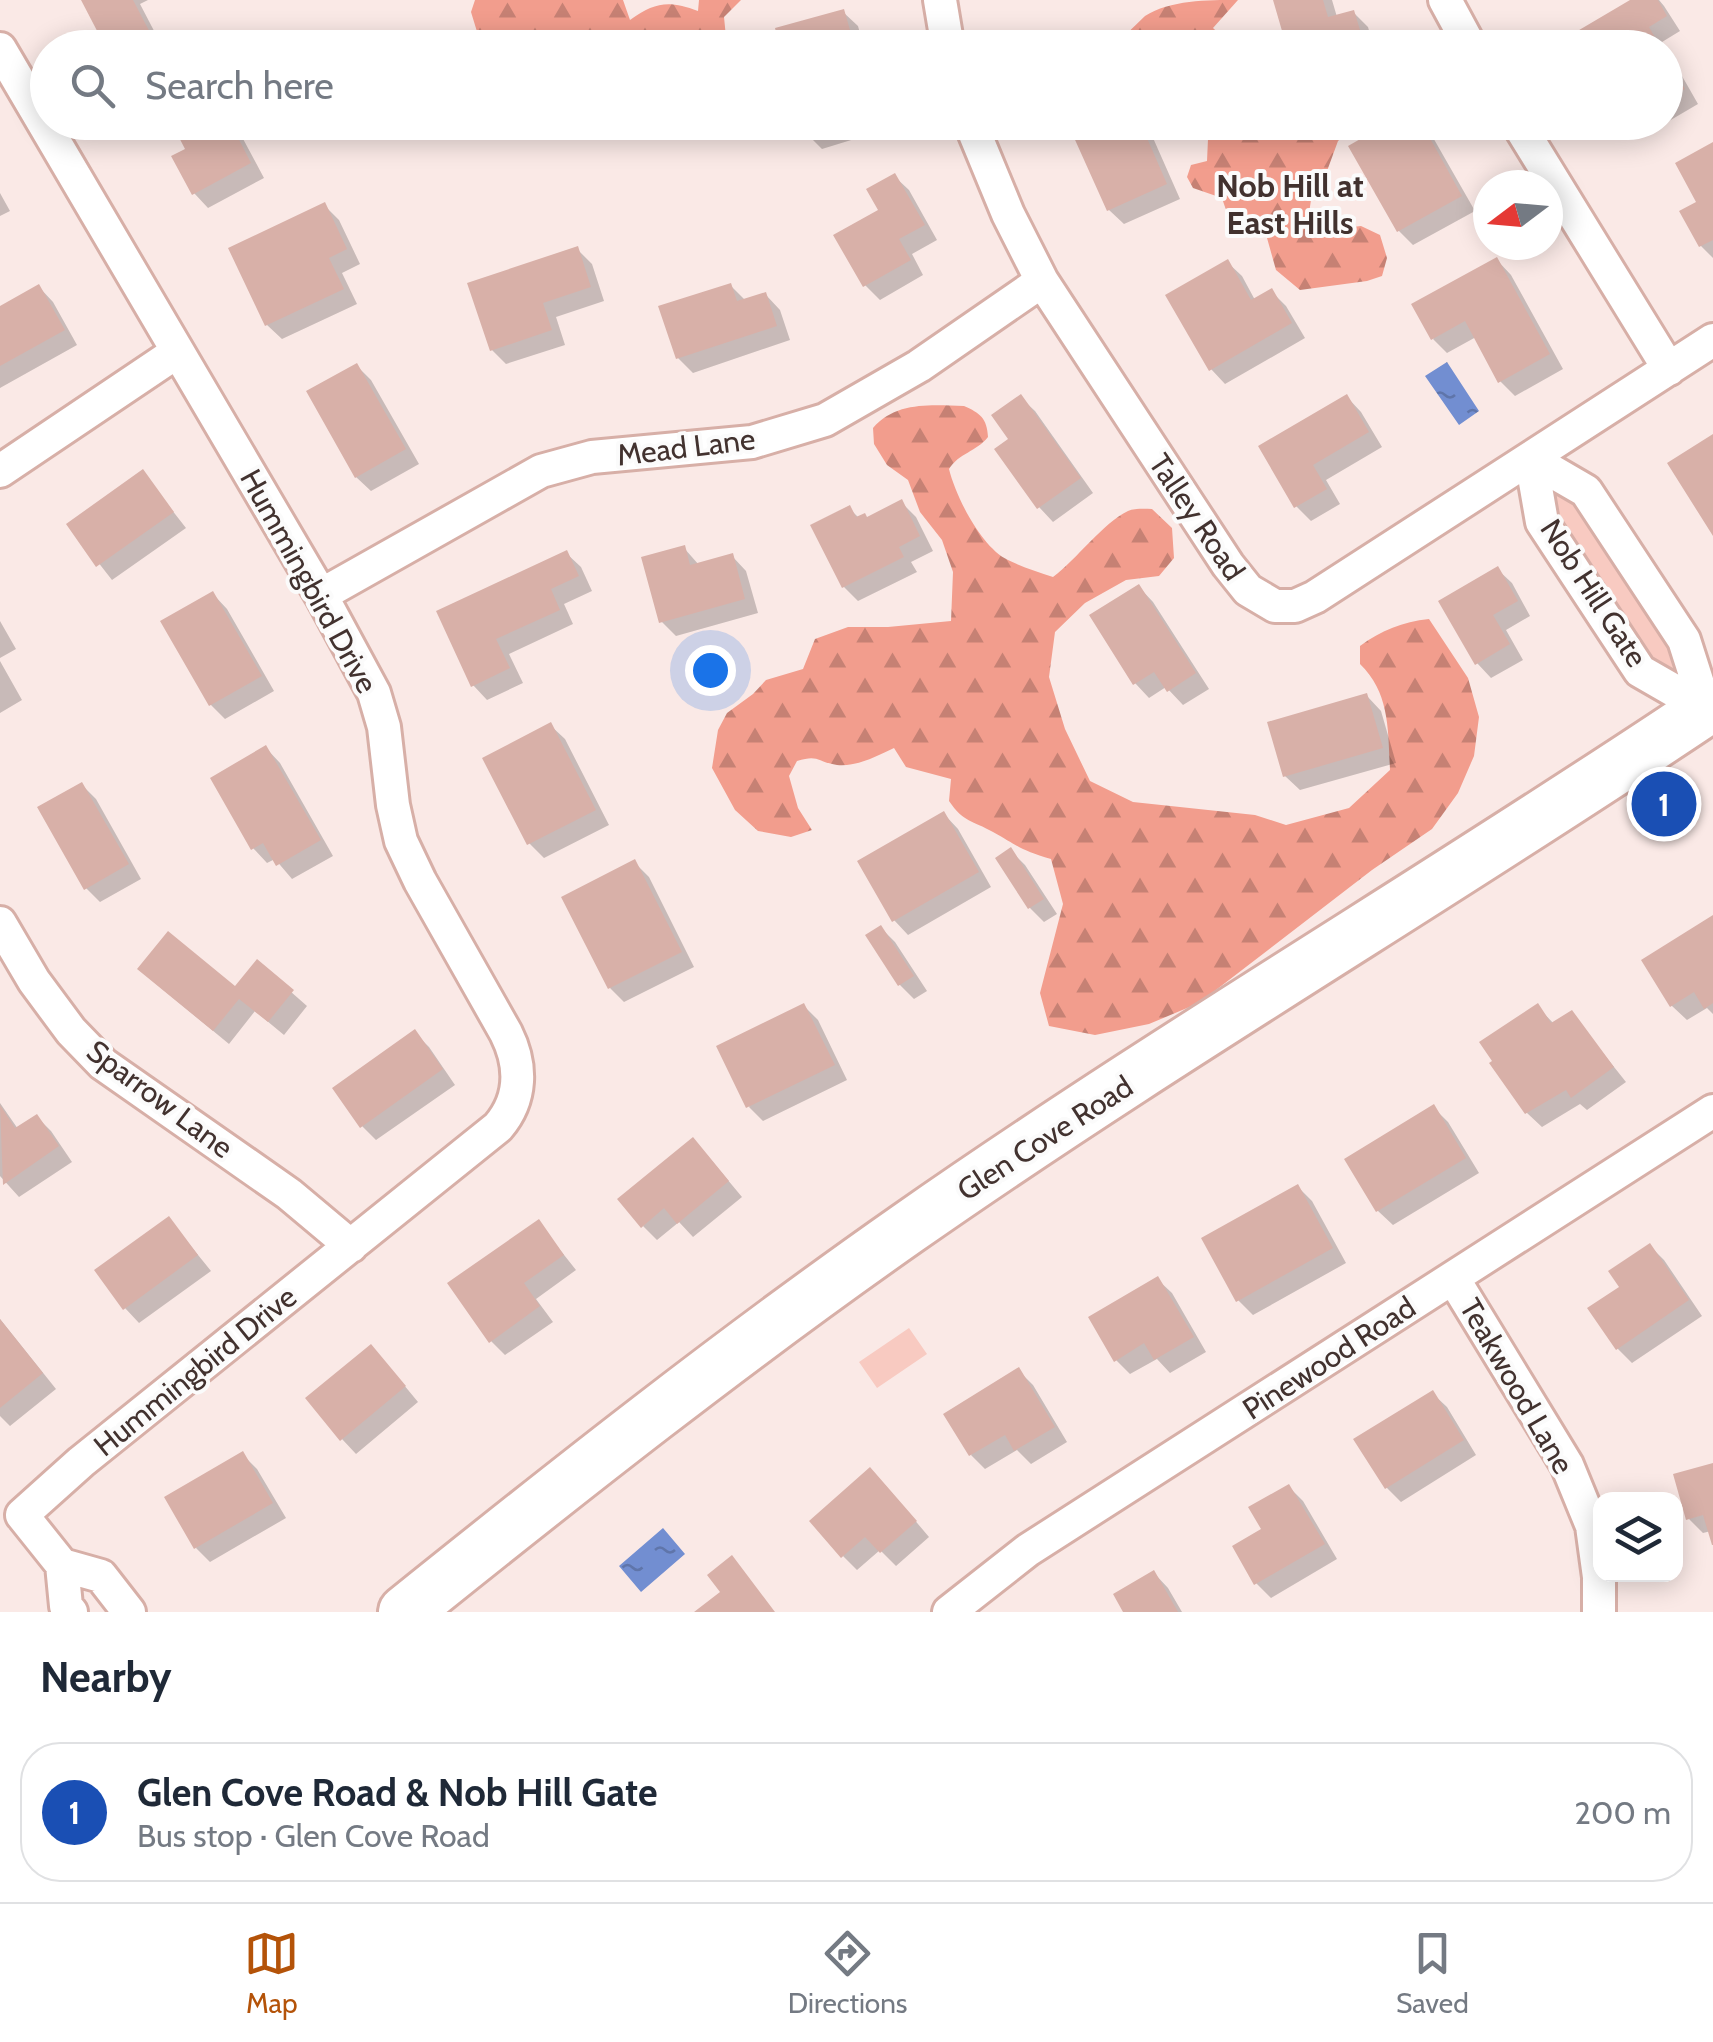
<!DOCTYPE html>
<meta charset="utf-8">
<style>
body{margin:0;font-family:Cabin,sans-serif;background:#f2f2f3;color:#1f2937}
.controls{position:absolute;right:30px;bottom:30px;display:grid;overflow:hidden;border-radius:20px;box-shadow:0 5px 25px #0003}
.controls button{width:90px;height:90px;display:grid;place-items:center;padding:0;border:0;border-bottom:2px solid #e0e1e3;background:#fff;color:#1f2937;font:50px sans-serif}
.compass{position:absolute;left:1473px;top:170px;width:90px;height:90px;border-radius:50%;background:#fff;box-shadow:0 5px 25px #0003;rotate:254deg}
.you{position:absolute;left:710px;top:670px;width:35px;height:35px;margin:-25px;border:8px solid #fff;border-radius:50%;background:#1a73e8;box-shadow:0 0 0 15px #1a73e833}
.badge{display:grid;place-items:center;width:65px;height:65px;border-radius:50%;background:#b45309;color:#fff;font-size:32px;font-weight:700}
.pin{position:absolute;translate:-50% -50%;border:5px solid #fff;box-shadow:0 2px 10px #0006}
.list{margin:0;padding:0;list-style:none}
h2{display:flex;justify-content:space-between;align-items:center;height:130px;margin:0;padding:0 40px;font-size:42px}
h2 small{font-size:32px;font-weight:400;color:#747a83}
.list li{display:grid;grid-template-columns:65px 1fr auto;gap:30px;align-items:center;box-sizing:border-box;height:140px;margin:0 20px 20px;padding:0 20px;border:2px solid #e0e1e3;border-radius:40px}
.list b{display:block;font-size:38px;white-space:nowrap}
.list p{margin:0;font-size:32px;white-space:nowrap;color:#747a83}
.list em{font-size:32px;font-style:normal;color:#747a83}
.icon{flex:none;width:55px;height:55px;fill:none;stroke:currentColor;stroke-width:2;stroke-linecap:round;stroke-linejoin:round}
.map{position:relative;flex:none;width:1713px;height:1612px;overflow:hidden}
.search{position:absolute;background:#fff;box-shadow:0 5px 25px #0003;left:30px;right:30px;top:30px;height:110px;display:flex;align-items:center;gap:25px;box-sizing:border-box;padding:0 35px;border-radius:55px;color:#747a83;font-size:38px}
.sheet{height:290px;background:#fff}
nav{display:flex;justify-content:space-around;align-items:center;box-sizing:border-box;height:140px;border-top:2px solid #e0e1e3;background:#fff;font-size:28px;color:#747a83}
nav a{display:grid;justify-items:center;gap:5px}
nav .on{color:#b45309}
.map>svg:first-child{display:block}
.grass{fill:#f8cac1}
.forest{fill:url(#forest-firs)}
.water{fill:url(#water-ripples)}
.shadow{fill:#0003}
.building{fill:#d8b0a8}
.lines{fill:none;stroke-linecap:round;stroke-linejoin:round}
.street-casing{stroke:#d7afa7;stroke-width:38}
.primary-casing{stroke:#d7afa7;stroke-width:58}
.street{stroke:#fff;stroke-width:32}
.primary{stroke:#fff;stroke-width:52}
.labels{text-anchor:middle;dominant-baseline:central;stroke-width:8;stroke-linejoin:round;paint-order:stroke}
.street-label{font-size:30px;fill:#42322f;stroke:#fbfbfb}
.neighbourhood-label{font-size:32px;font-weight:bold;fill:#42322f;stroke:#fbfbfb}
</style>
<div class="map">
<svg width="1713" height="1612" viewBox="0 0 1713 1612">
<defs>
<pattern id="forest-firs" width="22" height="20" patternUnits="userSpaceOnUse" patternTransform="scale(2.5)"><rect width="22" height="20" fill="#f29d8d"/><path d="M5 1l3.5 6h-7zM16 11l3.5 6h-7z" fill="#c68174"/></pattern>
<pattern id="water-ripples" width="26" height="14" patternUnits="userSpaceOnUse" patternTransform="scale(2.5)"><rect width="26" height="14" fill="#728ed1"/><path d="M2 4q2-2 4 0t4 0M15 11q2-2 4 0t4 0" fill="none" stroke="#5f75aa"/></pattern>
</defs>
<rect width="100%" height="100%" fill="#fae9e6"/>
<path class="grass" d="M1531 459 1586 491 1706 709 1640 671 1542 522Z
M909 1328 927 1354 877 1388 859 1362Z"/>
<path class="forest" d="M475 0H623L630 20C655 2 669 0 698 11L699 0H741L724 17 727 47H604L609 32 598 47 482 48 471 12Z
M1238 0 1213 28 1233 47H1108C1124 38 1132 28 1145 16 1170 0 1207 0 1238 0Z
M1196 123H1358L1338 141 1327 171 1314 180 1308 220 1318 231 1361 226 1380 235 1387 258 1382 276 1367 281 1300 290 1276 270 1267 238C1241 231 1230 225 1222 198L1193 188 1187 177 1191 165 1207 161 1208 139Z
M964 406C980 413 987 418 988 437 976 452 959 453 949 469 956 497 981 547 1008 560 1022 567 1038 572 1053 577 1077 559 1103 523 1128 511 1135 508 1145 509 1152 509L1172 528 1174 558 1159 576 1126 580 1085 603 1055 632 1049 677 1065 729 1090 781 1133 802 1255 815 1286 825 1349 808 1390 770C1388 730 1390 693 1360 664V646C1382 630 1402 622 1429 619L1468 678 1479 717 1474 756 1458 793 1432 829 1372 870 1199 1003 1149 1024 1095 1035 1049 1026 1040 993 1063 904 1051 859C1022 851 1018 846 993 832 972 820 964 823 949 801L951 779 906 767 894 748C877 756 857 767 837 765 817 762 819 754 797 761L789 776 798 808 812 830 791 837 758 831 735 810 712 768 718 730 727 713 753 694 766 680 803 669 815 639 848 627H888L951 621 953 572 942 540 920 512 908 480 887 465 874 444 873 428C896 401 932 405 964 406Z"/>
<path class="water" d="M1447 362 1479 411 1459 425 1425 376Z
M663 1528 685 1554 641 1592 619 1566Z"/>
<path class="shadow" d="M84 0H148L140 4 163 48H108Z
M1276 0H1332L1337 17 1354 13 1368 27 1374 48H1290Z
M1635 0H1659L1664 6 1680 31 1662 42 1665 48H1579Z
M843 12 858 26 864 48H783Z
M1666 48 1698 104 1640 138 1624 122H1666Z
M174 122H234L264 178 208 208 194 193 189 150Z
M804 122H885L887 129 822 149 807 134Z
M1070 122H1146L1180 199 1124 224 1109 210Z
M1395 122H1423L1427 127 1475 211 1413 245 1399 231Z
M1713 145V258L1701 246 1699 203Z
M894 176 909 190 937 240 912 254 923 275 880 300 865 285 881 211Z
M0 193 10 211 0 216Z
M324 205 339 220 360 264 342 273 357 304 282 339 267 325Z
M577 249 592 264 604 301 556 317 565 345 506 364 492 350Z
M1497 260 1511 275 1563 369 1515 396 1500 381 1476 337 1447 353 1433 339Z
M1227 262 1242 276 1255 300 1271 291 1286 306 1305 338 1225 384 1211 369Z
M730 285 746 301 766 295 780 310 790 340 693 373 678 358Z
M39 287 53 302 77 345 0 388V309Z
M357 366 371 380 419 464 371 491 356 477Z
M1020 397 1035 411 1093 493 1053 522 1039 507 1011 439Z
M1347 397 1361 412 1382 447 1326 480 1340 504 1311 521 1296 506 1262 447Z
M143 473 186 528 112 580 69 525Z
M901 502 916 517 933 551 911 562 917 572 858 601 844 587 849 508 859 518 868 519Z
M684 548 699 565 732 556 746 571 758 613 676 636 661 621Z
M566 553 581 567 592 591 564 604 573 624 509 654 523 683 487 700 473 685 439 612Z
M1497 569 1512 583 1530 616 1506 630 1523 660 1491 678 1477 663Z
M1139 587 1153 602 1209 689 1183 705 1166 687 1149 698 1135 683Z
M213 594 227 609 274 691 225 719 211 705Z
M0 621 16 649 0 658Z
M0 661 22 700 0 713Z
M1367 696 1381 711 1396 763 1300 790 1285 776Z
M550 725 565 739 609 825 544 858 530 844 485 759Z
M266 748 280 763 333 856 292 879 275 859 267 863 253 848Z
M82 785 96 799 141 879 100 902 86 888Z
M944 814 958 829 991 887 908 935 894 920Z
M1011 851 1025 865 1057 914 1044 922 1030 908Z
M635 863 649 877 694 967 624 1002 610 988Z
M1713 918V1014L1707 1008 1687 1020 1672 1006 1645 961Z
M881 928 895 942 927 991 914 999 900 985 868 936Z
M257 962 307 1006 284 1035 255 1011 229 1044 155 983 235 989Z
M804 1006 818 1020 847 1080 763 1121 749 1107Z
M1538 1007 1554 1024 1571 1013 1626 1082 1587 1110 1580 1104 1542 1127 1527 1113Z
M415 1033 429 1047 455 1085 376 1140 362 1126Z
M0 1103 18 1129 37 1117 51 1131 72 1162 19 1197 0 1176Z
M1433 1107 1448 1122 1479 1173 1393 1225 1378 1211 1347 1160Z
M707 1155 742 1197 693 1237 679 1222 657 1240 643 1226Z
M1298 1187 1312 1201 1346 1263 1253 1315 1238 1300Z
M169 1219 211 1271 139 1323 125 1308Z
M538 1222 576 1270 536 1299 553 1322 505 1355 491 1341Z
M1650 1246 1664 1260 1702 1316 1632 1363 1618 1349 1591 1309 1622 1288Z
M1157 1279 1172 1293 1206 1352 1170 1373 1157 1359 1130 1374 1116 1360Z
M0 1319 56 1389 10 1426 0 1416Z
M385 1362 418 1402 356 1454 342 1439Z
M1018 1370 1033 1385 1067 1442 1031 1464 1017 1450 985 1469 971 1455Z
M1432 1393 1447 1407 1476 1455 1401 1502 1387 1488 1357 1440Z
M243 1455 257 1469 286 1518 210 1562 196 1548Z
M1713 1465V1540L1711 1531 1703 1533 1689 1519Z
M885 1485 929 1537 896 1566 880 1550 857 1570 843 1556Z
M1289 1487 1303 1501 1337 1559 1271 1598 1256 1583 1264 1530Z
M1154 1573 1168 1588 1182 1612H1126Z"/>
<path class="building" d="M81 0H133L156 44 149 48H106Z
M1273 0H1323L1328 17 1354 10 1365 47 1287 48Z
M1630 0H1658L1667 16 1649 27 1661 48H1576L1569 36Z
M844 9 855 48H780L775 28Z
M1666 55 1685 89 1666 100Z
M171 122H230L251 163 192 195 171 156 185 149Z
M801 122H847V124L805 136Z
M1067 122H1140L1167 184 1107 211Z
M1390 122H1421L1462 196 1397 232 1348 146Z
M1713 142V240L1699 247 1679 211 1696 202 1675 163Z
M895 173 925 225 899 239 911 260 863 287 833 235 878 210 866 189Z
M325 202 347 249 329 258 344 289 265 326 228 248Z
M578 246 591 287 543 303 552 330 490 351 467 283Z
M1497 257 1550 354 1498 383 1465 321 1431 340 1411 304Z
M1228 259 1251 300 1272 288 1292 323 1209 371 1165 295Z
M731 283 737 301 766 292 777 326 676 359 658 306Z
M39 284 65 330 0 366V306Z
M357 363 406 449 355 478 306 391Z
M1021 394 1081 478 1037 509 994 449 1008 439 991 415Z
M1347 394 1369 432 1313 465 1327 489 1294 508 1258 446Z
M1713 434V536L1667 463Z
M143 469 174 512 96 567 66 524Z
M902 499 920 536 899 547 904 557 842 588 810 525 850 505 856 517 865 513 867 517Z
M685 545 690 565 733 553 745 599 659 623 641 557Z
M567 550 579 576 551 589 560 610 496 639 510 668 471 687 436 611Z
M1498 566 1518 601 1493 615 1510 644 1475 665 1438 601Z
M1139 584 1196 673 1167 692 1154 672 1133 685 1089 615Z
M213 591 262 676 209 706 160 621Z
M1367 693 1383 748 1283 777 1267 722Z
M551 722 596 810 527 845 482 758Z
M266 745 321 840 276 866 263 843 251 850 210 778Z
M82 782 129 864 84 890 37 807Z
M944 811 979 872 892 922 857 861Z
M1011 847 1044 899 1028 909 995 858Z
M635 859 682 952 608 989 561 897Z
M1713 915V1003L1704 1009 1694 992 1670 1007 1641 960Z
M881 925 914 976 898 986 865 935Z
M168 931 235 986 257 959 294 990 268 1022 239 999 213 1031 137 969Z
M804 1003 835 1065 746 1108 716 1046Z
M1538 1003 1551 1023 1572 1010 1614 1067 1571 1098 1566 1090 1525 1114 1489 1063 1492 1061 1479 1042Z
M415 1029 443 1069 360 1128 332 1088Z
M1434 1104 1466 1158 1376 1212 1344 1159Z
M0 1105 15 1128 37 1114 59 1146 3 1185Z
M693 1137 729 1181 677 1224 664 1208 641 1228 617 1199Z
M1298 1184 1333 1248 1236 1302 1201 1238Z
M169 1216 198 1255 123 1310 94 1270Z
M539 1219 564 1255 524 1283 540 1306 489 1343 447 1283Z
M1650 1243 1689 1300 1616 1350 1587 1308 1619 1287 1608 1271Z
M1158 1276 1194 1337 1154 1360 1144 1343 1114 1362 1088 1317Z
M0 1319 43 1373 0 1408Z
M371 1344 406 1386 340 1441 305 1398Z
M1019 1367 1055 1427 1014 1451 1005 1435 969 1456 943 1414Z
M1433 1390 1464 1440 1385 1489 1353 1439Z
M243 1451 273 1503 194 1549 164 1497Z
M1713 1463V1545H1712L1703 1515 1686 1520 1673 1474Z
M870 1467 917 1521 880 1553 865 1537 841 1558 809 1521Z
M1289 1484 1325 1544 1254 1585 1232 1546 1261 1529 1248 1507Z
M732 1555 775 1612H694L720 1592 707 1575Z
M1154 1570 1178 1612H1123L1113 1594Z"/>
<g class="lines">
<defs>
<path id="street" d="M940 0 948 48
M1445 0 1471 48
M0 49 321 595 374 693 384 727 393 805 401 841 420 881 506 1033C522 1065 522 1099 498 1127L81 1462 22 1515
M970 122 1008 214 1042 281 1228 565 1248 590 1275 606H1295L1315 597 1713 340
M1517 122 1669 369
M1531 459 1586 491 1684 640 1706 709 1640 671 1542 522Z
M0 471 177 352
M321 595 541 471 592 457 752 442 825 420 919 366 1042 281
M0 923 34 981 71 1031 103 1064 289 1194 351 1246
M1453 1278 1567 1465 1592 1526 1599 1577V1612
M22 1515 62 1565
M71 1612 66 1606 62 1565 101 1576 129 1612
M949 1612 1028 1550 1713 1111"/>
<path id="primary" d="M405 1612C569 1480 735 1349 908 1228 1170 1045 1447 883 1713 704"/>
</defs>
<use href="#street" class="street-casing"/>
<use href="#primary" class="primary-casing"/>
<use href="#street" class="street"/>
<use href="#primary" class="primary"/>
</g>
<g class="labels">
<g class="street-label">
<text transform="translate(686 447) rotate(-7)">Mead Lane</text>
<text transform="translate(1197 517) rotate(56)">Talley Road</text>
<text transform="translate(309 581) rotate(61)">Hummingbird Drive</text>
<text transform="translate(1594 593) rotate(57)">Nob Hill Gate</text>
<text transform="translate(160 1099) rotate(37)">Sparrow Lane</text>
<text transform="translate(1045 1138) rotate(-33)">Glen Cove Road</text>
<text transform="translate(1329 1358) rotate(-33)">Pinewood Road</text>
<text transform="translate(195 1371) rotate(-39)">Hummingbird Drive</text>
<text transform="translate(1517 1386) rotate(60)">Teakwood Lane</text>
</g>
<g class="neighbourhood-label">
<text x="1290" y="185">Nob Hill at<tspan x="1290" dy="37">East Hills</tspan></text>
</g>
</g>
</svg>
<div class="controls">
<button><svg class="icon" aria-label="layers" viewBox="0 0 24 24"><path d="M12 4l9 5-9 5-9-5zM3 14l9 5 9-5"/></svg></button>
</div>
<svg class="compass" viewBox="-18 -18 36 36"><path d="M0-13l5 13h-10z" fill="#e53935"/><path d="M0 13l5-13h-10z" fill="#747a83"/></svg>
<div class="you"></div>
<div class="pin badge" style="left:1664px;top:804px;background:#1a4fb4">1</div>
<div class="search"><svg class="icon" aria-label="search" viewBox="0 0 24 24"><circle cx="10" cy="10" r="6"/><path d="M15 15l6 6"/></svg>Search here</div>
</div>
<section class="sheet">
<h2>Nearby<small></small></h2>
<ul class="list">
<li><span class="badge" style="background:#1a4fb4">1</span><div><b>Glen Cove Road &amp; Nob Hill Gate</b><p>Bus stop · Glen Cove Road</p></div><em>200 m</em></li>
</ul>
</section>
<nav>
<a class="on"><svg class="icon" aria-label="map" viewBox="0 0 24 24"><path d="M3 6l6-2 6 2 6-2v14l-6 2-6-2-6 2zM9 4v14M15 6v14"/></svg>Map</a>
<a><svg class="icon" aria-label="directions" viewBox="0 0 24 24"><path d="M12 3l9 9-9 9-9-9zM9 14v-3h6M13 9l2 2-2 2"/></svg>Directions</a>
<a><svg class="icon" aria-label="saved" viewBox="0 0 24 24"><path d="M7 4h10v16l-5-4-5 4z"/></svg>Saved</a>
</nav>
